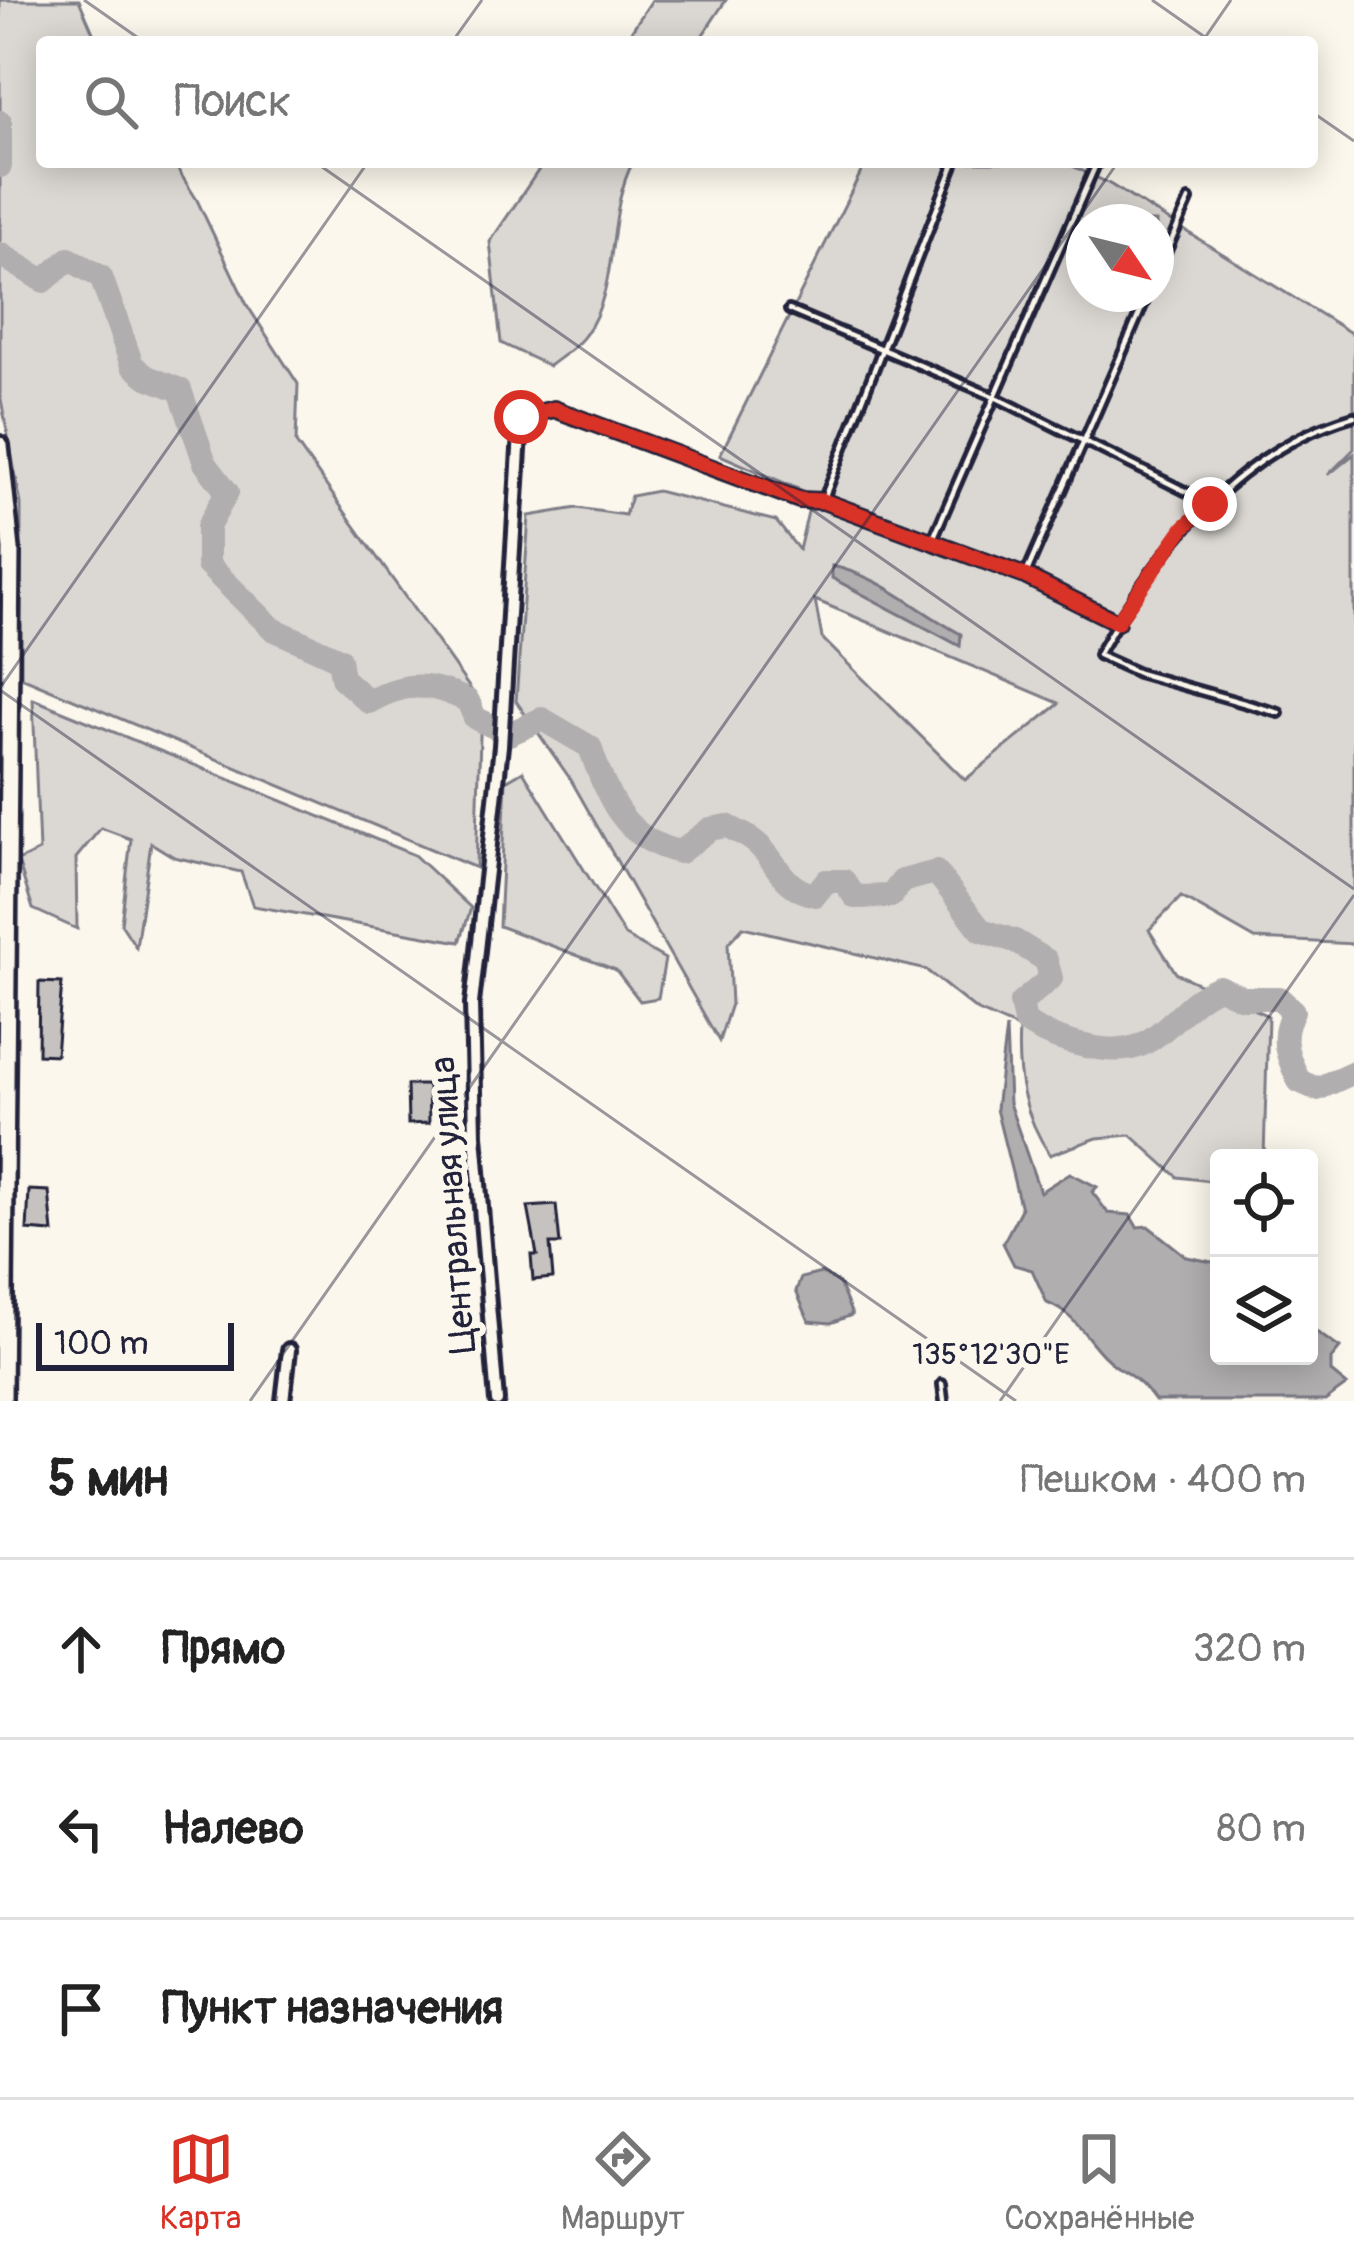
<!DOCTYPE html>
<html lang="ru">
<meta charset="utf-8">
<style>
body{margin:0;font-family:Pangolin,sans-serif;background:#f2f2f2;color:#222}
.controls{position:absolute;right:36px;bottom:36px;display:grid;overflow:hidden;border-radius:12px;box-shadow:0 6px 30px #0003}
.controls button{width:108px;height:108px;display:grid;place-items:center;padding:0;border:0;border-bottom:3px solid #e0e0e0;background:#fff;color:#222;font:60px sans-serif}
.compass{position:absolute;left:1066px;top:204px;width:108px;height:108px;border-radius:50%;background:#fff;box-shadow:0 6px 30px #0003;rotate:125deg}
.scale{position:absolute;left:36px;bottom:30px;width:198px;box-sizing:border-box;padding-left:12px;border:6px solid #22223b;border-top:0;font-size:33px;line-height:42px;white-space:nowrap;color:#22223b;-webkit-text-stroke:9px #fbf7ec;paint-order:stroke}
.stop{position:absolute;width:36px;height:36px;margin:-27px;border:9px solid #d93025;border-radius:50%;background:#fff}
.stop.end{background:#d93025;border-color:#fff;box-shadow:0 3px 12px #0008}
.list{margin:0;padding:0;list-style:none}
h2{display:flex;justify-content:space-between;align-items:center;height:156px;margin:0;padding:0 48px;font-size:51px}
h2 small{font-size:39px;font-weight:400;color:#767676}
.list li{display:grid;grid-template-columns:78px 1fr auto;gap:36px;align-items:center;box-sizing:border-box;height:180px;padding:0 48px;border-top:3px solid #e0e0e0}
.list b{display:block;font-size:45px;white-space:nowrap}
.list em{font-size:39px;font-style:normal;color:#767676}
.icon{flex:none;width:66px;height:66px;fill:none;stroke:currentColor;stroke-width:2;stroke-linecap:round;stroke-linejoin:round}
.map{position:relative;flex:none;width:1354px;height:1401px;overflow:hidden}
.search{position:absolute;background:#fff;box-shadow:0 6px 30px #0003;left:36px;right:36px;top:36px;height:132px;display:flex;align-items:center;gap:30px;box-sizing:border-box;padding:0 42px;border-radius:12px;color:#767676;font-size:45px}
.sheet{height:696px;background:#fff}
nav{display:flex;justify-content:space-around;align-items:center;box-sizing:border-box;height:168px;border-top:3px solid #e0e0e0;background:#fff;font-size:33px;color:#767676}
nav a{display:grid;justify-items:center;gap:6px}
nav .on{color:#d93025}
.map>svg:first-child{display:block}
.green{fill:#dbd8d3;stroke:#7e7d87;stroke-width:3;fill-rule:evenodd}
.water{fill:#b1aeb0;stroke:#787681;stroke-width:3}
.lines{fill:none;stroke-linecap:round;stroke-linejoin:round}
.river{stroke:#b1aeb0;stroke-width:24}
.building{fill:#c6c2c0;stroke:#22223b;stroke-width:3}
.lane-casing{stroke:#22223b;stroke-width:14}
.street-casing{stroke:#22223b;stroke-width:20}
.secondary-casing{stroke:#22223b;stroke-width:24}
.lane{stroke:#fbf7ec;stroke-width:4.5}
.street{stroke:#fbf7ec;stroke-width:10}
.secondary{stroke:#fbf7ec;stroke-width:15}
.route{stroke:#d93025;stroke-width:15}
.ticks{fill:none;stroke:#22223b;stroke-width:3;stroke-opacity:0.45}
.labels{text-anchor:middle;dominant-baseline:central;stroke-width:12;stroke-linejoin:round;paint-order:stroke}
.street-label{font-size:36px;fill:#22223b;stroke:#fbf7ec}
.ticks-label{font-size:30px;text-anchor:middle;fill:#22223b;stroke:#fbf7ec;stroke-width:12;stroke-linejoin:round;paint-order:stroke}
</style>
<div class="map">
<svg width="1354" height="1401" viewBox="0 0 1354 1401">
<rect width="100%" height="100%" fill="#fbf7ec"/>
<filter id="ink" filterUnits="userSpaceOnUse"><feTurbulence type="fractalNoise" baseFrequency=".00833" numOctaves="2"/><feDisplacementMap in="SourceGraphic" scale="24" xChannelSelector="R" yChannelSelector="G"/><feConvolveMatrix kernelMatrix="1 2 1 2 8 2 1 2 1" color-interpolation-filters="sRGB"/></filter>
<g filter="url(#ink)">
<path class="green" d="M0 0H79L97 42H42V162H173L197 200 247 305 298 384 296 443 481 704 476 868 21 677V504L0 394Z
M652 0H726L698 42H624Z
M544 162H633C605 214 621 286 585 335 577 347 560 357 549 366L501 343 490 242Z
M866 162H1064L1108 183 1354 335V449L1328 475 1354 454V944L1255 939 1181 897 1149 930 1176 973 1268 1016 1264 1158H1219V1182L1178 1177 1131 1135 1097 1138 1050 1155C1024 1115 1016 1077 1019 1029L976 1010 926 970 743 927 728 943 731 1004 719 1041 571 780 516 701 529 516 577 508 625 515 631 496 657 491 776 521 799 550 812 495 720 455ZM1084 222H1156V294H1084ZM815 600 1059 703V704L965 780 822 638Z
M33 699 414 855 471 908 460 942 253 906 241 872 174 857 151 843 136 947 121 924 131 839 101 828 76 858 77 929 33 909 18 861 39 851Z
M523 771 625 936 665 959 658 998 640 1001 616 970 499 926 506 781Z"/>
<path class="water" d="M832 566C883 577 916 610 961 634L960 646 832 578Z
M1006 1028 1009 1103 1040 1192 1070 1173 1097 1187 1092 1192 1108 1213 1130 1215 1137 1227 1148 1226 1187 1257 1217 1263 1219 1356H1309V1327L1340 1348 1331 1359V1372L1347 1385 1325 1401H1155C1143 1384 1136 1379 1120 1369 1091 1351 1081 1316 1047 1303L1032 1270 1014 1265 1003 1243 1021 1209 996 1109Z
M821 1273 839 1283 852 1315 831 1323 809 1321 796 1291 801 1278Z"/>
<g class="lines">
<path class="river" d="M0 122V166
M0 254 44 281 69 259 101 277 132 365 147 377 180 390 205 463 227 492 208 527V565L273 629 339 659 342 678 369 702C405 681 430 682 468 701L475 718 509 734 542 719 590 747C606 796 625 841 680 852L710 829 727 826C736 831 747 835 755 842 778 860 780 888 815 895L826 881H844L855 897 891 896 902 881 936 872 981 930 1015 941 1046 960 1051 978 1021 1003 1025 1022C1051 1040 1113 1059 1143 1044 1172 1029 1188 999 1219 987L1243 998H1279L1293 1011C1279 1039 1287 1055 1299 1081L1317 1089 1354 1072"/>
</g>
<path class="building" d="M39 982 62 983 56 1055 38 1054Z
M407 1085H428L429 1123 408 1124Z
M29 1190 49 1191 53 1232 27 1230Z
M556 1205 560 1244H550L553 1278 533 1280 531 1255H537L528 1207Z"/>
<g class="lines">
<defs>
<path id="lane" d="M1156 276 1189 200
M789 310 995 397 1209 503
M823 501 955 162
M932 541 1097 162
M1025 576 1148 294
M1279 713 1138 673 1098 655C1156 552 1236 450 1354 416
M942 1384 944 1401"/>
<path id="street" d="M283 1401 289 1350
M497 1401 475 1135 472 1004 501 746 521 417 554 409 799 500 823 501 1025 576 1117 622"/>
<path id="secondary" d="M0 445 11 549 3 1401"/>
</defs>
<use href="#lane" class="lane-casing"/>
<use href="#street" class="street-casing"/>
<use href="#secondary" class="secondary-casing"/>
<use href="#lane" class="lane"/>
<use href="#street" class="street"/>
<use href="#secondary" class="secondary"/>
</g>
</g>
<g class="lines" filter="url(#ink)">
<path class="route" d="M521 417 554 409 800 500 823 501 1025 576 1117 622 1184 527 1210 504"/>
</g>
<path class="ticks" d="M84 0 144 42M1152 0 1212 42M452 42 482 0M1202 42 1231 0M1312 112 1354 141M315 162 1354 889M0 688 368 162M0 690 1016 1401M250 1401 1118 162M1000 1401 1354 895"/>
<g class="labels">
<g class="street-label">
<text transform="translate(453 1205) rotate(-94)">Центральная улица</text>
</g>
</g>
<g class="ticks-label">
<text x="991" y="1364">135°12'30"E</text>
</g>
</svg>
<div class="controls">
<button><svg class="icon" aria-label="locate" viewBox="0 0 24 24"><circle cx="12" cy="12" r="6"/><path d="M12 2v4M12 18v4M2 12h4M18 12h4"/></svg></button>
<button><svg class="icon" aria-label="layers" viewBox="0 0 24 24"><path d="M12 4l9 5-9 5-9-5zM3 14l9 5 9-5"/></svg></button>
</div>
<svg class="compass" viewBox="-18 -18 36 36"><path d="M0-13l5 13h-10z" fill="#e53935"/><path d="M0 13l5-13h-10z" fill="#767676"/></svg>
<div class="scale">100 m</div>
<div class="stop" style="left:521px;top:417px"></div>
<div class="stop end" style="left:1210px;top:504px"></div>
<div class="search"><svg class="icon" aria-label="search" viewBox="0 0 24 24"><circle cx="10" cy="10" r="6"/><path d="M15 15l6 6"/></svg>Поиск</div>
</div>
<section class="sheet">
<h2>5 мин<small>Пешком · 400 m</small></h2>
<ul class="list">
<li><svg class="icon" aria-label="ahead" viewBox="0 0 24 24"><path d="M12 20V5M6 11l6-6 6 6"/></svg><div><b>Прямо</b></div><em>320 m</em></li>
<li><svg class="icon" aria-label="left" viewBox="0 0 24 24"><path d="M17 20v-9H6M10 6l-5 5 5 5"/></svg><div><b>Налево</b></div><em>80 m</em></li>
<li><svg class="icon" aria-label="arrive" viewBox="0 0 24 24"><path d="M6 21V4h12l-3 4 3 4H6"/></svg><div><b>Пункт назначения</b></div></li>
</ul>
</section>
<nav>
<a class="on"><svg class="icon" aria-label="map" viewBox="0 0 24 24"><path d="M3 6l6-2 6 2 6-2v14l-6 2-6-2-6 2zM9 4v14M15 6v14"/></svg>Карта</a>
<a><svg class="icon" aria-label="directions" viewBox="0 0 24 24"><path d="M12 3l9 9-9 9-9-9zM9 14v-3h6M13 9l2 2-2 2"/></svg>Маршрут</a>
<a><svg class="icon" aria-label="saved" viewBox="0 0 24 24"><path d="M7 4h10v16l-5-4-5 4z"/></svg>Сохранённые</a>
</nav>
